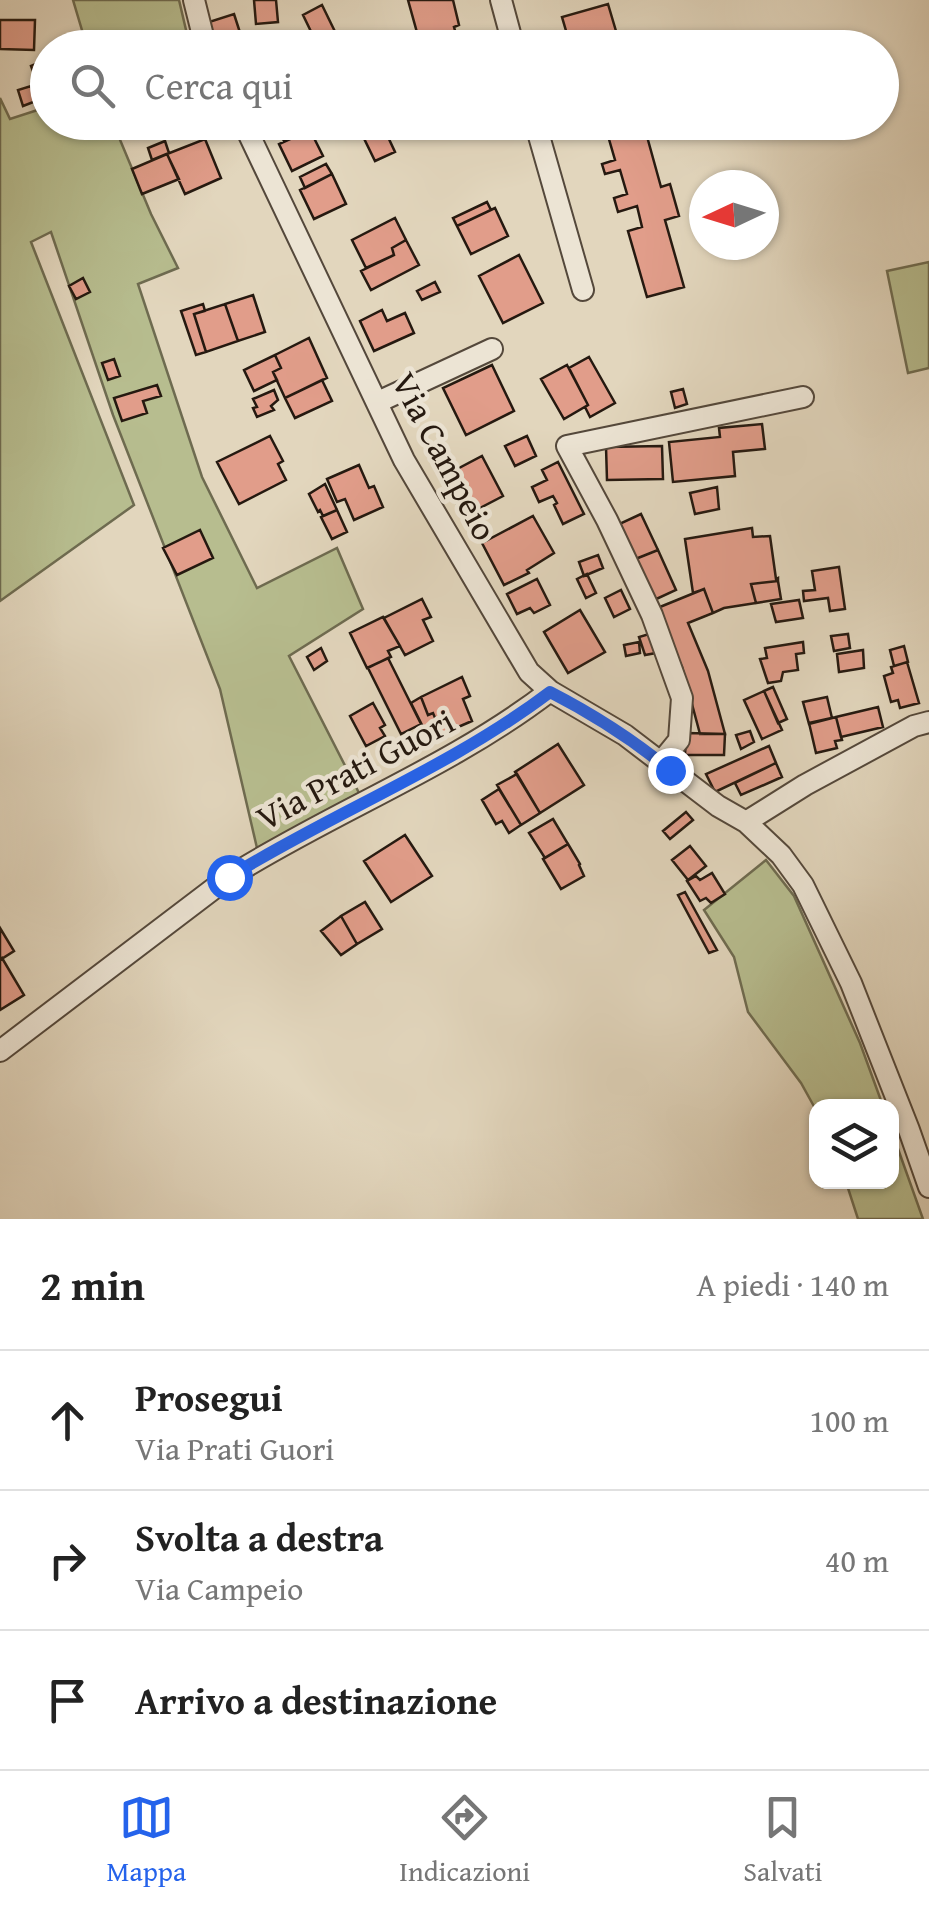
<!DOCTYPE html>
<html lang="it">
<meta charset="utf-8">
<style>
body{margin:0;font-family:"Gentium Book Plus",serif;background:#f2f2f2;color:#222}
.controls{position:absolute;right:30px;bottom:30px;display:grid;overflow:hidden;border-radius:20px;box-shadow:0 2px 8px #0004}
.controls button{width:90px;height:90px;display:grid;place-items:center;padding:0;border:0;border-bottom:2px solid #e0e0e0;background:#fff;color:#222;font:50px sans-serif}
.compass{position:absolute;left:689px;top:170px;width:90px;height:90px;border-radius:50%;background:#fff;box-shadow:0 2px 8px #0004;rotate:266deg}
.stop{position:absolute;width:30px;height:30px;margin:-22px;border:8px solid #2563eb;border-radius:50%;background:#fff}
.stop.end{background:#2563eb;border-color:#fff;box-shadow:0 2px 10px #0008}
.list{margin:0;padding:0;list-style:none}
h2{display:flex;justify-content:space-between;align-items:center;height:130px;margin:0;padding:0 40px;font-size:42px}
h2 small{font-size:32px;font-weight:400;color:#767676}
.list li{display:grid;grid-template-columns:65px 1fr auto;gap:30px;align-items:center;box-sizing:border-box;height:140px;padding:0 40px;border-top:2px solid #e0e0e0}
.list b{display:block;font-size:38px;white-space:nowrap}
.list p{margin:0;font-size:32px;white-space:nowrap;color:#767676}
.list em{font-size:32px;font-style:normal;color:#767676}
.icon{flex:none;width:55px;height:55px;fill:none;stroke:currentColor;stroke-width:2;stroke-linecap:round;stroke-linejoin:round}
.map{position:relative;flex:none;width:929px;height:1219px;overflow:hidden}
.search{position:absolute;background:#fff;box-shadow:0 2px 8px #0004;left:30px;right:30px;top:30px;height:110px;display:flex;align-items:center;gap:25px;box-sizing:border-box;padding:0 35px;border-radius:55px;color:#767676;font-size:38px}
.sheet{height:550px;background:#fff}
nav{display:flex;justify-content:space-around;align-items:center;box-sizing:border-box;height:140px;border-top:2px solid #e0e0e0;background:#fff;font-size:28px;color:#767676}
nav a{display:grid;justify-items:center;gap:5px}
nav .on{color:#2563eb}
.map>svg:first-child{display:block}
.green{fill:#b7bd8f;stroke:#6e6b50;stroke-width:2.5}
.building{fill:#e19d8a;stroke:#251910;stroke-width:2.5}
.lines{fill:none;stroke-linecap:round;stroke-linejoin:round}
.minor-casing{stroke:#54483b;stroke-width:24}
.minor{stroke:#ece4d4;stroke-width:20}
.route{stroke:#2563eb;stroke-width:12}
.labels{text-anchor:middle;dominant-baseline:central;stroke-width:9;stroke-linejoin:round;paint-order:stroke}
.street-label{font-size:35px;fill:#251910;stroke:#ece4d4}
</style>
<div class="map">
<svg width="929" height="1219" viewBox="0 0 929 1219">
<rect width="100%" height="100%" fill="#e2d6bd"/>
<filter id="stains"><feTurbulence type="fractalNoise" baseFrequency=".002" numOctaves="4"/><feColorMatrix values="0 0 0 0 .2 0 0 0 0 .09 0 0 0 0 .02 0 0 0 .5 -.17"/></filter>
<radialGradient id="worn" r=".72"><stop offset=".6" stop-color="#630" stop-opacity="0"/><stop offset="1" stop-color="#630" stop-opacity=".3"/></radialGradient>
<path class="green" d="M73 0H179L190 47H87Z
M0 98 10 119 47 107 48 122 113 123 151 214 178 268 138 284 202 477 257 588 337 548 363 609 289 656 359 793 257 848 220 689 113 415 51 232 31 242 134 505 0 601Z
M929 262V368L908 373 887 271Z
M766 860 794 896 860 1043 883 1106H816V1110L801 1083 748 1012 734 957 704 910Z
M892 1132 923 1219H858L846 1182H892Z"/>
<path class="building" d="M254 0H276L278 22 256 24Z
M408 0H453L459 25 454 27 460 48H427L423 35 418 36Z
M608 4 621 48H559L558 44 569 41 562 17Z
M322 5 343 48H319L303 15Z
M234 14 245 48H218L209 22Z
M0 20H35L34 50 0 49Z
M48 54V75L36 79 31 66 43 61 42 57Z
M31 86 36 101 23 106 18 90Z
M294 122H307L310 130 284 141 279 130Z
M356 122H381L395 152 375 161Z
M604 122H643L661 187 670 184 679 216 665 220 684 287 647 297 628 231 642 227 637 206 618 212 614 198 627 194 620 170 605 174 602 164 615 160Z
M310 130 323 156 292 171 279 144Z
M205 139 221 178 185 194 167 154Z
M165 141 169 153 152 160 148 148Z
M167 154 179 179 142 194 132 169Z
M326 164 332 174 305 188 300 177Z
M332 174 346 204 314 219 300 190Z
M487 202 491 210 457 226 453 218Z
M495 208 508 236 471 254 457 226Z
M395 218 406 240 392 248 394 255 366 268 352 240Z
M406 240 419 265 371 290 361 271 394 255 392 248Z
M519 255 543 303 503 323 479 276Z
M83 278 90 292 76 299 69 286Z
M435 282 440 292 422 300 417 291Z
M253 295 265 332 238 341 225 304Z
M203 304 205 311 194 314 206 352 196 355 181 311Z
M225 304 238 341 206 352 194 314Z
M382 310 387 321 405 313 414 333 374 351 360 321Z
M309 338 327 378 285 398 273 372 281 368 275 355Z
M275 355 281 368 273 372 277 380 254 391 244 370Z
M589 357 615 403 590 417 585 407 588 405 569 368Z
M114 359 120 376 108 380 102 363Z
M492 365 514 411 466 435 443 388Z
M567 365 588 405 564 419 541 379Z
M322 380 332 401 295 418 285 398Z
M157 385 161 396 143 401 147 413 122 421 114 398Z
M683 389 687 404 675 408 671 392Z
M274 390 278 400 271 406 274 410 257 417 253 408 257 407 253 399Z
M762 424 765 449 733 452 735 476 673 482 669 442 720 437 719 428Z
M270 436 283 461 278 464 286 480 239 504 217 462Z
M527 436 536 456 515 466 505 446Z
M662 446 663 479 607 480 606 447Z
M482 456 503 496 478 509 474 502 460 510 451 493 449 495 442 477Z
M558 462 584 514 563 524 554 505 557 503 553 496 539 502 532 487 547 480 542 470Z
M359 465 369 488 374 486 383 507 354 520 345 499 337 502 327 479Z
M325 484 337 510 323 516 320 510 318 512 309 494Z
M717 487 719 509 695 514 690 493Z
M337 510 347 532 332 539 321 517Z
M641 514 658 550 633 560 617 525Z
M533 516 554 553 527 570 529 573 504 585 482 543Z
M752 528 753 537 770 536 776 579 778 578V581L751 584 756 603 724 608 713 613 704 589 693 593 685 539Z
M200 530 213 558 177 575 163 548Z
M658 550 676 590 652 601 633 560Z
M598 555 603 568 584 576 579 562Z
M839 567 845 609 830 611 828 598 804 601 803 591 815 590 812 571Z
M587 574 596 593 586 598 577 579Z
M537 579 550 605 534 613 530 608 517 614 507 594Z
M778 581 781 599 756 603 751 584Z
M704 589 713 613 688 623 708 671 725 734H700L682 667 655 609Z
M621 590 630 609 614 617 605 598Z
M422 599 431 617 423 620 433 641 405 655 384 618Z
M799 600 803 618 776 622 771 604Z
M580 610 605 652 568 673 544 632Z
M383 617 400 646 388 651 391 657 367 668 350 633Z
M649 634 656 653 645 655 639 637Z
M848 634 850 648 834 651 831 636Z
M639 642 640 653 626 656 624 645Z
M803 642 804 653 796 654 798 670 783 672 781 681 768 683 760 659 767 658 765 648Z
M904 646 908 662 894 666 890 650Z
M321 648 327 661 314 670 307 657Z
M863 650 864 668 839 672 837 654Z
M388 658 421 724 401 734 368 668Z
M907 662 919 703 900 708 898 700 891 702 884 676 893 673 891 667Z
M462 677 470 696 463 699 472 721 442 734 433 713 428 715 421 697Z
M773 687 787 719 778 723 764 691Z
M764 691 782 730 762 739 744 700Z
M421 697 428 715 433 713 442 734 430 741 411 703Z
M827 697 832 718 809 724 803 702Z
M373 703 385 725 380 728 385 736 366 746 350 716Z
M878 707 883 727 841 737 836 717Z
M836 717 842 740 835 741 837 748 816 753 809 723Z
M750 731 754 742 741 749 736 735Z
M686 733 725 734 724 755H685Z
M558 744 584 785 540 813 515 772Z
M769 746 776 763 715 792 706 774Z
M776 763 782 777 741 795 735 783Z
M517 774 540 813 521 825 497 785Z
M499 789 521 825 509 833 502 821 496 824 482 800Z
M686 812 693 820 670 839 663 831Z
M553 819 568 844 545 858 529 833Z
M405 835 432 876 391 902 364 861Z
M568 844 580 864 579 865 584 876 561 889 543 859Z
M690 846 706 866 688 880 672 860Z
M712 873 725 894 711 903 706 898 700 901 687 881 696 876 700 880Z
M685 892 717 950 709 953 678 895Z
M365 902 382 929 357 944 341 916Z
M341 916 357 944 341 955 321 931Z
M0 928 14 951 0 960Z
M2 958 24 995 0 1010V960Z"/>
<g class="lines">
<defs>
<path id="minor" d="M194 0 206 48
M501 0 514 48
M243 122 404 460 529 672 550 691 625 735 718 806 746 822 781 855 803 885 851 983 909 1130 929 1187
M535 122 583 290
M378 402 492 349
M661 762 679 740 682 698 652 615 607 520 567 446 803 397
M746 822 805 785 914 726 929 722
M0 1051 229 877C334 811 451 767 550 691"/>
</defs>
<use href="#minor" class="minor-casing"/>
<use href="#minor" class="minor"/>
</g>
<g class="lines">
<path class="route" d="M229 877C334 812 451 767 550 692 593 714 632 739 670 770"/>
</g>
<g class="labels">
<g class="street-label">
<text transform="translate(445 456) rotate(62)">Via Campeio</text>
<text transform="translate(355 769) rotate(-28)">Via Prati Guori</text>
</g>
</g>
<rect width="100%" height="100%" filter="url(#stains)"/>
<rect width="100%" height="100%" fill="url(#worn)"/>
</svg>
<div class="controls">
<button><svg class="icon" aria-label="layers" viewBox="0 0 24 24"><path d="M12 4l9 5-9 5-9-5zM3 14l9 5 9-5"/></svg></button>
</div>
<svg class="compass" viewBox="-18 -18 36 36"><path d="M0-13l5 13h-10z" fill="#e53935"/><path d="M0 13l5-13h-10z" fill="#767676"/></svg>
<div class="stop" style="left:229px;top:877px"></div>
<div class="stop end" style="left:670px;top:770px"></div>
<div class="search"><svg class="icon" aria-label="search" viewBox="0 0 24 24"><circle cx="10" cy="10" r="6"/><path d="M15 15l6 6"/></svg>Cerca qui</div>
</div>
<section class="sheet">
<h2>2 min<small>A piedi · 140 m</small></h2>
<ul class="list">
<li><svg class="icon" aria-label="ahead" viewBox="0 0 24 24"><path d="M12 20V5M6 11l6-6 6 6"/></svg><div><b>Prosegui</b><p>Via Prati Guori</p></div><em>100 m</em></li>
<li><svg class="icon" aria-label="right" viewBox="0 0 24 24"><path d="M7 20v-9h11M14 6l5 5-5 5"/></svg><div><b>Svolta a destra</b><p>Via Campeio</p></div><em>40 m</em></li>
<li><svg class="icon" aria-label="arrive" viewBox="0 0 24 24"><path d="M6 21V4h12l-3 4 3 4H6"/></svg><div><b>Arrivo a destinazione</b></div></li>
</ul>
</section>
<nav>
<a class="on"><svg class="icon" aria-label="map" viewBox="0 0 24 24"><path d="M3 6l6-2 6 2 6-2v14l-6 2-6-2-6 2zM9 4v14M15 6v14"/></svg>Mappa</a>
<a><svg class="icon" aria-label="directions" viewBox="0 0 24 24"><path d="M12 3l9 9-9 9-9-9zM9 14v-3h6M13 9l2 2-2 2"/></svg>Indicazioni</a>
<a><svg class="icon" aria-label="saved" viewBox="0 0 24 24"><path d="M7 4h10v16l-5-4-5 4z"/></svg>Salvati</a>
</nav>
